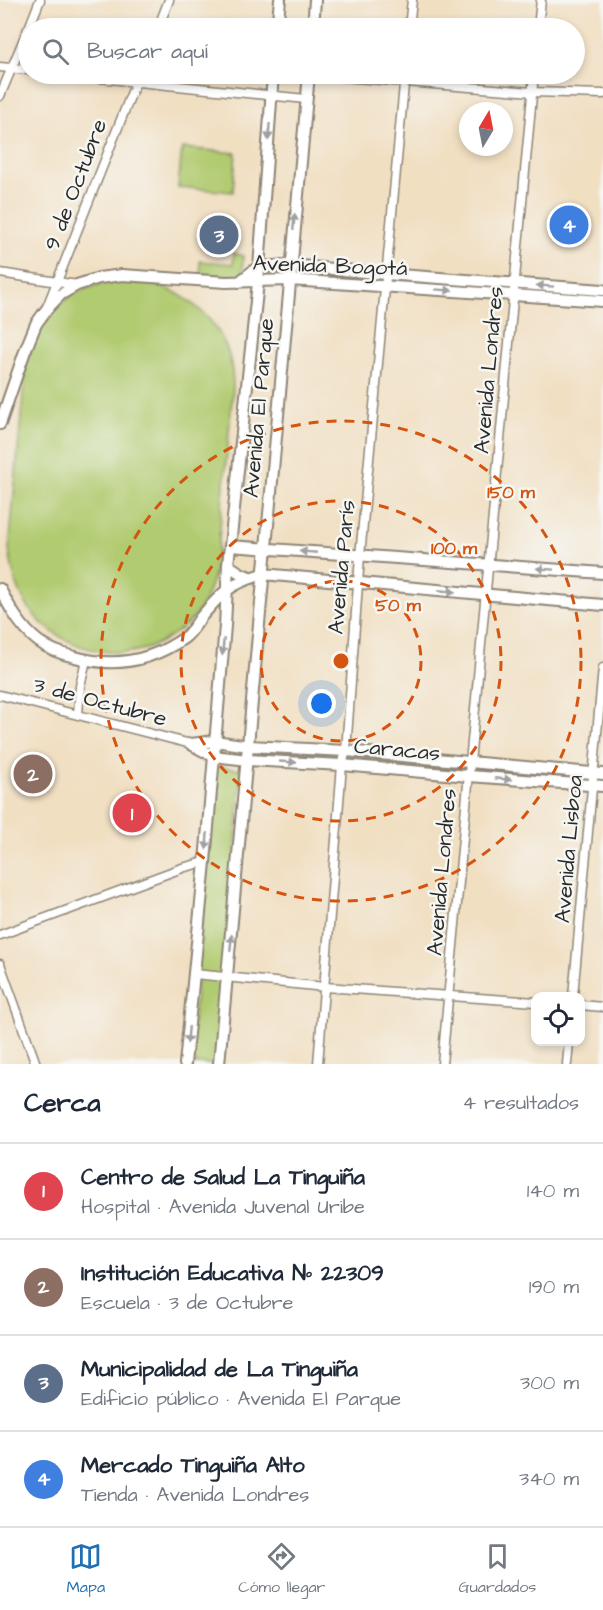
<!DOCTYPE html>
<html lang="es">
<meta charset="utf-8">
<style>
body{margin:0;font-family:"Architects Daughter",sans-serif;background:#f2f2f3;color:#1f2937}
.controls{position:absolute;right:18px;bottom:18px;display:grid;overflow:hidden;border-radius:12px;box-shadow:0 3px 9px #0003}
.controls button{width:54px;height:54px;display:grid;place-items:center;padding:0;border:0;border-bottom:2px solid #e0e1e3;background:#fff;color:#1f2937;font:30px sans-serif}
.compass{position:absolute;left:459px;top:102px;width:54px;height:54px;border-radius:50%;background:#fff;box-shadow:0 3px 9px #0003;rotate:10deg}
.you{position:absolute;left:322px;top:704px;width:21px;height:21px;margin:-15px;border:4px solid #fff;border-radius:50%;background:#1a73e8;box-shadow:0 0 0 9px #1a73e833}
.badge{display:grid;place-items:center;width:39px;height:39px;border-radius:50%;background:#1f6fb2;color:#fff;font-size:20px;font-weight:700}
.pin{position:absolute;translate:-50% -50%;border:3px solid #fff;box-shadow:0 2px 6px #0006}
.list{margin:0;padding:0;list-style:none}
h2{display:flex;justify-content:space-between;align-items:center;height:78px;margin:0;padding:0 24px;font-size:26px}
h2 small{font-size:20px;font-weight:400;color:#747a83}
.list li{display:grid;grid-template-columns:39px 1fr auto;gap:18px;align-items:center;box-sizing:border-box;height:96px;padding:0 24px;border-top:2px solid #e0e1e3}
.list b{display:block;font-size:22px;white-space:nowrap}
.list p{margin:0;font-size:20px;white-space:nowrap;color:#747a83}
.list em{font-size:20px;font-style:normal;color:#747a83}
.icon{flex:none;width:33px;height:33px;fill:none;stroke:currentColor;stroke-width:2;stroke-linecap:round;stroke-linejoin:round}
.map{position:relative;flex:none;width:603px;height:1064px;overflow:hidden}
.search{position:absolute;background:#fff;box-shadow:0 3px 9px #0003;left:18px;right:18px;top:18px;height:66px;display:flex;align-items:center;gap:15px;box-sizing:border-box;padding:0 21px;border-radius:33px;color:#747a83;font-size:22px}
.sheet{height:462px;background:#fff}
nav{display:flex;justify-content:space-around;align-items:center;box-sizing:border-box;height:84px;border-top:2px solid #e0e1e3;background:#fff;font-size:16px;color:#747a83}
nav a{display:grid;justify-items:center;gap:3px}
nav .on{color:#1f6fb2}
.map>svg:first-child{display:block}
.green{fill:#b1cb70;stroke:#6e7b4e;stroke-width:1.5}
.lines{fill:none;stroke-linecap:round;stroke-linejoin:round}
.minor-casing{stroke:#8e8576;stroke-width:11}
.tertiary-casing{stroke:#8e8576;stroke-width:14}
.minor{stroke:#fff;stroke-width:8}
.tertiary{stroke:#fff;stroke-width:10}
.oneway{fill:#a0a0a0}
.ring{fill:none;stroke:#d5540f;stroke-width:3;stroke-dasharray:10 8}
.labels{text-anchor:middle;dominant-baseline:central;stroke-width:5;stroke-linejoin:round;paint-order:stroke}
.street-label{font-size:22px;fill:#2b2b2b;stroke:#f6f6f2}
.centre{fill:#d5540f;stroke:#f6f6f2;stroke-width:3}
.ring-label{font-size:18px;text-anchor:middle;font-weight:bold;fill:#d5540f;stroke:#f6f6f2;stroke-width:5;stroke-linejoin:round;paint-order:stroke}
</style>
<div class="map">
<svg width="603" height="1064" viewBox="0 0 603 1064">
<rect width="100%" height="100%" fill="#f6f6f2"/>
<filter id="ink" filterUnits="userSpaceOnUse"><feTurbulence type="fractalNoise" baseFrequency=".0167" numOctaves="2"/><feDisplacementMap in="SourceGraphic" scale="12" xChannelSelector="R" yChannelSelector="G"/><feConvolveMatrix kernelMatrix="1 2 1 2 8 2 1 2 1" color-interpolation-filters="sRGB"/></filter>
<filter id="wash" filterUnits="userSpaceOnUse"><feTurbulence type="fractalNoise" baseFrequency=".008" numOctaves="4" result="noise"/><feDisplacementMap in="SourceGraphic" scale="24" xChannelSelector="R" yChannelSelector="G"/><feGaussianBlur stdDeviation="1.35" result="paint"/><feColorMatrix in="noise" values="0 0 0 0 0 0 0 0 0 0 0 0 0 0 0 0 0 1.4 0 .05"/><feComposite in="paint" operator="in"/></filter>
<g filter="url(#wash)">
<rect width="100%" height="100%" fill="#f1dfc2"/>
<path class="green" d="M182 148 236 153 233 192 178 187Z
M234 253 243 256V278L201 273 200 261 233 264Z
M114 282C125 282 136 281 147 283 182 289 217 318 228 352 232 364 233 377 233 389L218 549C216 570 211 591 200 609 193 621 181 629 169 637 162 641 153 647 145 649 96 662 39 638 19 590 13 577 11 564 9 550L25 372C35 322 61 288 114 282Z
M217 766 241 770 220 1064H189Z"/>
</g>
<g filter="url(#ink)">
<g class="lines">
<defs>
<path id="minor" d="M29 28 40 0
M158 28 169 0
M409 28 412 0
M538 28 541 0
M0 67 28 70
M60 74 306 99
M305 74 532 92 603 94
M0 96 28 29
M0 273 77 285
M47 307 139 74
M0 695 191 744
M78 715 80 686 86 660
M0 935 182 868 205 862
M0 964 36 1064
M194 974 325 987 536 1002
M573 996 603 668
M580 1005 603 1007
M318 1064 342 765 346 751 360 556 405 74
M442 1064 534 74
M567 1064 569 1042"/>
<path id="tertiary" d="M277 28 280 0
M313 28 315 0
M239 282 258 267 290 265 386 274 603 290
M0 424 25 351 36 324 46 310 60 295 77 285 99 278 122 275 226 282 290 280 603 301
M230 546 603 573
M228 565 240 573 252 578
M0 589C10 608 20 627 38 641 48 649 62 654 75 657 114 668 150 662 184 638 191 633 196 624 201 617 223 591 230 584 263 574L603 605
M191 744 213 756 248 760 342 765 469 776 603 786
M191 744 215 741 249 746 346 751 603 774
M185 1064 205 862 225 626 228 565 258 282 273 74
M219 1064 309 74"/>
</defs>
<use href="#minor" class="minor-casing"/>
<use href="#tertiary" class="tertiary-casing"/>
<use href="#minor" class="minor"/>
<use href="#tertiary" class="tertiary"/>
</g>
<defs><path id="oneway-solid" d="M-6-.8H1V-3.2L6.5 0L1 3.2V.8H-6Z" transform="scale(1.5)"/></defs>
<g class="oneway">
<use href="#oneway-solid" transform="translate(269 132) rotate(94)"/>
<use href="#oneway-solid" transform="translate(294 222) rotate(-85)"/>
<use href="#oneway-solid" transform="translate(545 286) rotate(-176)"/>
<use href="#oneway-solid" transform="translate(444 290) rotate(4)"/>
<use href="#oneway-solid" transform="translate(308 552) rotate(-175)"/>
<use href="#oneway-solid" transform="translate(545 569) rotate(-176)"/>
<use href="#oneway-solid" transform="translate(447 591) rotate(5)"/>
<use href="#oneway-solid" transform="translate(223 647) rotate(95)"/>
<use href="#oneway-solid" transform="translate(288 762) rotate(3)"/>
<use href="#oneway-solid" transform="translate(503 779) rotate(5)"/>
<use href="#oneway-solid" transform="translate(207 841) rotate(94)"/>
<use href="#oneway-solid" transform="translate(231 943) rotate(-85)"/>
<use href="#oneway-solid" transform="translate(188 1035) rotate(96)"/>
</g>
</g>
<g class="ring">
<circle cx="341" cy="661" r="80"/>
<circle cx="341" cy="661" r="160"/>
<circle cx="341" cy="661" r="240"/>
</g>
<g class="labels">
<g class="street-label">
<text transform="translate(76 185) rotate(-69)">9 de Octubre</text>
<text transform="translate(330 266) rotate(2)">Avenida Bogotá</text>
<text transform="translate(489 370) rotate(-85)">Avenida Londres</text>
<text transform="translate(259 408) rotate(-85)">Avenida El Parque</text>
<text transform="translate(342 567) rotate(-85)">Avenida París</text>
<text transform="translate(100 702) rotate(15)">3 de Octubre</text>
<text transform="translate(397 750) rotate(5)">Caracas</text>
<text transform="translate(569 849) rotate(-85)">Avenida Lisboa</text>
<text transform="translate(442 872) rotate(-85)">Avenida Londres</text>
</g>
</g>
<circle cx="341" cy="661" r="9" class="centre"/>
<g class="ring-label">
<text x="511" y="498">150 m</text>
<text x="454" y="554">100 m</text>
<text x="398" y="611">50 m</text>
</g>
</svg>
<div class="controls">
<button><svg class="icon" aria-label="locate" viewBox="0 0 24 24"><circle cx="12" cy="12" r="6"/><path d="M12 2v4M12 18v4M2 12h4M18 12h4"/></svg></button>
</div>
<svg class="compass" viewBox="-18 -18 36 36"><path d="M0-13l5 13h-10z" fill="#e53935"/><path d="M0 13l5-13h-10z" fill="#747a83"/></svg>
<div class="you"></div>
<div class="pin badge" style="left:132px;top:813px;background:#e0444e">1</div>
<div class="pin badge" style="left:33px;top:774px;background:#8d6e63">2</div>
<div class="pin badge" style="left:219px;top:235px;background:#5c6f8a">3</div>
<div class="pin badge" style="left:569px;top:225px;background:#3f7fe0">4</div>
<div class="search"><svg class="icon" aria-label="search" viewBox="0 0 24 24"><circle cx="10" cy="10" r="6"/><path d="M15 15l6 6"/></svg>Buscar aquí</div>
</div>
<section class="sheet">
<h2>Cerca<small>4 resultados</small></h2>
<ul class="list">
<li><span class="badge" style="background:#e0444e">1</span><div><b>Centro de Salud La Tinguiña</b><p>Hospital · Avenida Juvenal Uribe</p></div><em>140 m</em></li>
<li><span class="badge" style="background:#8d6e63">2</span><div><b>Institución Educativa Nº 22309</b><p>Escuela · 3 de Octubre</p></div><em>190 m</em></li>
<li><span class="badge" style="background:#5c6f8a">3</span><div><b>Municipalidad de La Tinguiña</b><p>Edificio público · Avenida El Parque</p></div><em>300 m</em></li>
<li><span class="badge" style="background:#3f7fe0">4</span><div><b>Mercado Tinguiña Alto</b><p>Tienda · Avenida Londres</p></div><em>340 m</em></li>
</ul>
</section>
<nav>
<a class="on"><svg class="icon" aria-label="map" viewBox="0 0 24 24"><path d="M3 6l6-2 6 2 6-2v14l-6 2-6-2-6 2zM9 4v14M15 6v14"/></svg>Mapa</a>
<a><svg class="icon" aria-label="directions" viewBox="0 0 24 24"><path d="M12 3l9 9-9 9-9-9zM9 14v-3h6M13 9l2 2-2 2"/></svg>Cómo llegar</a>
<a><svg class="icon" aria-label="saved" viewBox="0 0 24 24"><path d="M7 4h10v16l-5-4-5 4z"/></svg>Guardados</a>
</nav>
